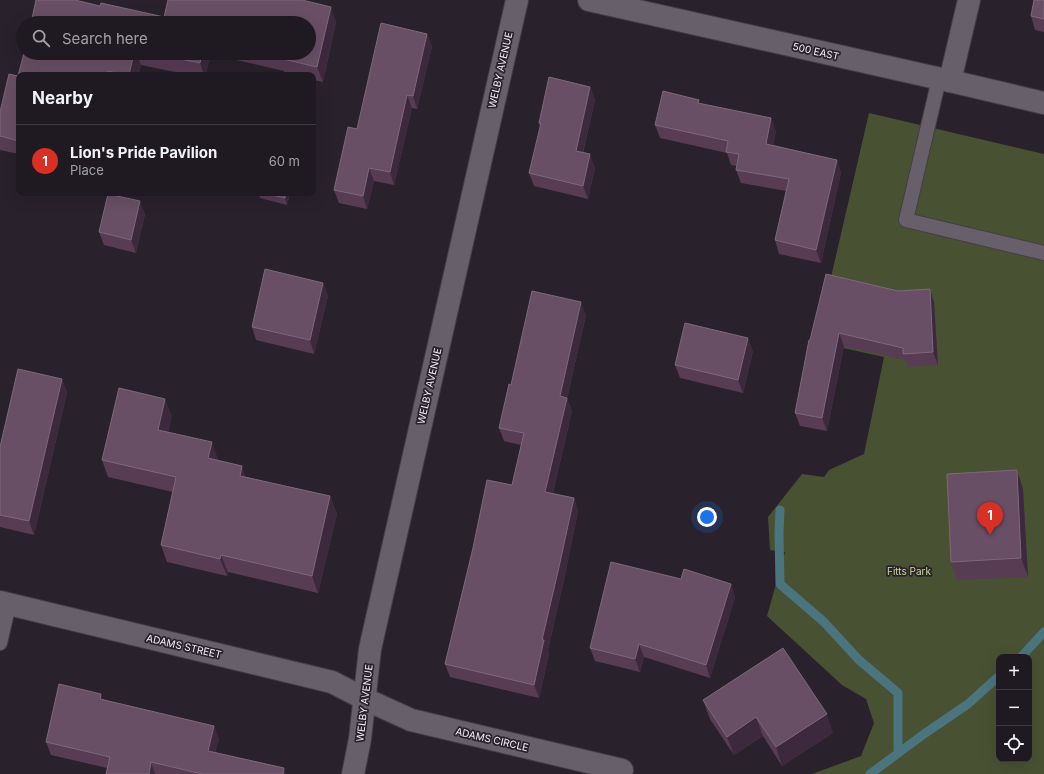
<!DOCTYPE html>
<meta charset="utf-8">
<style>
body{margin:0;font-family:Inter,sans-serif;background:#2c272e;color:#f1f3f6}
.controls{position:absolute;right:12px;bottom:12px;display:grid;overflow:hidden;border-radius:8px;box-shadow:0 4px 16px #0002}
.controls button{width:36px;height:36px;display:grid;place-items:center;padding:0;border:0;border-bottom:1px solid #3c383f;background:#1f1a21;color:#f1f3f6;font:20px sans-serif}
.you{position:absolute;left:707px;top:517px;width:14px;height:14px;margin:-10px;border:3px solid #fff;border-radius:50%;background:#1a73e8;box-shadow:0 0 0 6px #1a73e833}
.badge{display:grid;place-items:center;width:26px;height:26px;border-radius:50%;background:#d93025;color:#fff;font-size:13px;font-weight:700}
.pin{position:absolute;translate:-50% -33px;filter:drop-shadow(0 1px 2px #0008)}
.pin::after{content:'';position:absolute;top:21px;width:14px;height:12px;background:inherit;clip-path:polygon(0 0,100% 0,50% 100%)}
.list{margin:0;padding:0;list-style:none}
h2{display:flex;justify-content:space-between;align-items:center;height:52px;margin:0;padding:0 16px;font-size:17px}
h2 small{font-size:13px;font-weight:400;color:#a1a1a5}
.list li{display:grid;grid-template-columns:26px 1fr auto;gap:12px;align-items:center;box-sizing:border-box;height:72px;padding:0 16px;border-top:1px solid #3c383f}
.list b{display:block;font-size:15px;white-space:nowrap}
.list p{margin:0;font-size:13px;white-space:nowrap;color:#a1a1a5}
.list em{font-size:13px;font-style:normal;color:#a1a1a5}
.icon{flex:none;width:22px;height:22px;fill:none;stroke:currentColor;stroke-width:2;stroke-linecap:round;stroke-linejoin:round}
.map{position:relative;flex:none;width:1044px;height:774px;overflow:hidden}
.search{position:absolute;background:#1f1a21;box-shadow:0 4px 16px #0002;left:16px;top:16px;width:300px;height:44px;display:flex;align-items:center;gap:10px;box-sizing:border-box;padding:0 14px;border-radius:22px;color:#a1a1a5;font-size:15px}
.panel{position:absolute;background:#1f1a21;box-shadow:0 4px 16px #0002;left:16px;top:72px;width:300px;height:124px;border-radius:8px}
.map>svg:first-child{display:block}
.green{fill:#495133;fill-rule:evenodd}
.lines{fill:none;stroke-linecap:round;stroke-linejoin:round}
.stream{stroke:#4a747e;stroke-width:9}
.service-casing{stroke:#443e46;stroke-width:16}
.minor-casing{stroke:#443e46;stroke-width:24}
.tertiary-casing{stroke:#443e46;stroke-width:24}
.service{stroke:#67606b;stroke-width:14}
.minor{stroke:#67606b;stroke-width:22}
.tertiary{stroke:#67606b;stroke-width:22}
.wall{fill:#573c54}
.shaded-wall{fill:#3d293d}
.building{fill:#684f65;stroke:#7d687c}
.labels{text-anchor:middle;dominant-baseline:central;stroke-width:3.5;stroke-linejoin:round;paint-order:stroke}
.street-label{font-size:10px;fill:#f3eff5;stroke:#29222c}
.park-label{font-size:10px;fill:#c9db9a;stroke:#29222c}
</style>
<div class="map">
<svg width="1044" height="774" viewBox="0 0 1044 774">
<rect width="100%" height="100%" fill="#29222c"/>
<path class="green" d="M869 113 1044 154V774H812L861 756 874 723 866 699 842 685 767 616 785 552 770 550 768 517 802 474 824 477 829 470 864 454 884 357 816 342ZM999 657H1029V759H999Z"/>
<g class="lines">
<path class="stream" d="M780 510 779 533 780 584 824 622 859 660 898 693V753
M1021 657 1044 632
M870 774 924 734 968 704 999 676"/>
<defs>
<path id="service" d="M939 79 906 220 1044 253
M0 643 9 604"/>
<path id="minor" d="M950 81 969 0
M0 602 332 682 365 699 411 720 622 770
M353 774 360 739 370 649 517 0"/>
<path id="tertiary" d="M589 0 950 81 1044 103"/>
</defs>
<use href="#service" class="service-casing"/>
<use href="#minor" class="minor-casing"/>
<use href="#tertiary" class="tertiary-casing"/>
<use href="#service" class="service"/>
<use href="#minor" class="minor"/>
<use href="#tertiary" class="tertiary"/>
</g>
<path class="wall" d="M1044 0V32L1035 30 1031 16Z
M100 6 164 17 336 22 323 82 313 80V75H293L285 73 284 71 210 54 206 75H190L141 65 138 75H19V154L0 150V112L18 76 24 53H309V23H31Z
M427 34 432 47 417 109 412 108 394 185 374 181 367 209 339 203 334 190 357 129Z
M590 87 595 100 583 153 595 168 588 199 534 186 529 173 540 127 539 123Z
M700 104 776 131 773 145 837 160 841 173 821 263 779 254 775 240 786 191 741 183 736 170 737 166 731 165 727 153 660 138 655 125Z
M258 193H290L287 205 260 198Z
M145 214 136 253 104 245 99 232Z
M323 283 328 296 314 354 256 340 252 327Z
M934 302 938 365 908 367 905 360 844 346 827 431 800 426 795 413 810 340Z
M586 315 567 399 572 411 553 493 574 498 578 511 564 580 548 650 549 654 539 698 450 677 445 664 512 485 521 445 504 441 499 428 511 385Z
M753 351 743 393 680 378 675 365Z
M62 379 67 393 34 535 0 527V447Z
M172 416 168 432 218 459 217 461 246 477 330 496 337 514 318 593 228 572 227 576 167 562 161 545 173 492 108 477 102 460Z
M1023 489 1028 577 957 580 951 562Z
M681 579 731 584 735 597 710 678 644 657 640 672 595 661 590 648Z
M103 700 219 739 215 752 286 774H106L107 768 51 755 46 742Z
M703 700 833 733 782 766 763 736 734 755 710 719Z"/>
<path class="shaded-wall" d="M331 7 336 22 323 82 317 67Z
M427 34 432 47 417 109 413 96Z
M134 53H136L141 65 138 75H129Z
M202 53H210V54L206 75H204L200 63Z
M590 87 595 100 580 164 576 151Z
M407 95 412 108 394 185 390 172Z
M771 118 776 131 771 157 766 144Z
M590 154 595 168 588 199 583 186Z
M837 160 841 173 821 263 816 250Z
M369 168 374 181 367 209 363 196Z
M286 193H290L287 205 285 198Z
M140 201 145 214 136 253 131 240Z
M323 283 328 296 314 354 310 340Z
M930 289 934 302 938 365 933 352Z
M581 302 586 315 567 399 572 411 550 505 545 492 560 396Z
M839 333 844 346 827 431 822 418Z
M748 338 753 351 743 393 738 380Z
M62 379 67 393 34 535 29 521Z
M165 399 172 416 165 447 158 430Z
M212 442 218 459 214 476 208 458Z
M242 466 248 484 240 476Z
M1017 470 1023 489 1028 577 1021 558Z
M330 496 337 514 318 593 312 576Z
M574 498 578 511 564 580 548 650 549 654 539 698 534 685 542 640Z
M221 555 228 572 227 576 220 559Z
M731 584 735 597 710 678 706 665Z
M639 644 644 657 640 672 635 659Z
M101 694 106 707 100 699Z
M827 714 833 733 782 766 776 747Z
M756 717 763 736 734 755 727 737Z
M214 726 219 739 213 764 208 751Z
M151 762 155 774H149Z
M284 768 286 774H283Z"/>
<path class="building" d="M36 0H75L100 6 101 3 164 17 168 0H302L331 7 317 67 279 58V57L264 53H309V23H31Z
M1034 0H1044V19L1031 16Z
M381 23 427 34 413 96 407 95 390 172 369 168 363 196 334 190 348 127 357 129Z
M24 53H134L129 75H125L108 71 107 75H19V141L0 136V112L9 74 18 76Z
M150 53H202L200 63Z
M549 77 590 87 576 151 590 154 583 186 529 173 541 123H539Z
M663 91 699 100 698 103 771 118 766 144 837 160 816 250 775 240 789 179 736 170 739 154 726 152 728 141 655 125Z
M264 193H286L285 198Z
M108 194 140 201 131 240 99 232Z
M265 269 323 283 310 340 252 327Z
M826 274 898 291 930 289 933 352 903 354V348L839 333 822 418 795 413 809 340H810Z
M532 291 581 302 560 396 567 398 545 492 574 498 559 567 542 640H544L534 685 445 664 473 548 487 480 512 485 524 433 499 428 509 384 511 385Z
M685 323 748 338 738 380 675 365Z
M18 369 62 379 29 521 0 515V447Z
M119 388 165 399 158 430 212 442 208 458 242 466 240 476 330 496 312 576 221 555 220 559 161 545 176 477 102 460Z
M1017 470 1021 558 951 562 947 474Z
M611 562 681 579 684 569 731 584 706 665 639 644 635 659 590 648Z
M783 648 827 714 776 747 756 717 727 737 703 700Z
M59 684 101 694 100 699 214 726 208 751 284 768 283 774H202L151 762 149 774H106L110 757 46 742Z"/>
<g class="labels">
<g class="street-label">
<text transform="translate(816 51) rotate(13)">500 EAST</text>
<text transform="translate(500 70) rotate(-77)">WELBY AVENUE</text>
<text transform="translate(429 386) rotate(-77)">WELBY AVENUE</text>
<text transform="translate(184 646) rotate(13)">ADAMS STREET</text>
<text transform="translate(364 703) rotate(-83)">WELBY AVENUE</text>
<text transform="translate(492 739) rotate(13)">ADAMS CIRCLE</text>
</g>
<g class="park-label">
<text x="909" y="571">Fitts Park</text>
</g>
</g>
</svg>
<div class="controls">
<button>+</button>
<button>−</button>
<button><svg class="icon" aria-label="locate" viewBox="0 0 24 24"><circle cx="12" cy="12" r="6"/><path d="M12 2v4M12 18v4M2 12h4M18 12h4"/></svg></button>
</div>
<div class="you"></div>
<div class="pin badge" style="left:990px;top:535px">1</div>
<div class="search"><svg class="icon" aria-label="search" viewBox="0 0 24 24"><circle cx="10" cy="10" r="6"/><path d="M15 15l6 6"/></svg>Search here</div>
<section class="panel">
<h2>Nearby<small></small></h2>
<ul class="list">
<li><span class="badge">1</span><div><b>Lion's Pride Pavilion</b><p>Place</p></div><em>60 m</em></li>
</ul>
</section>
</div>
